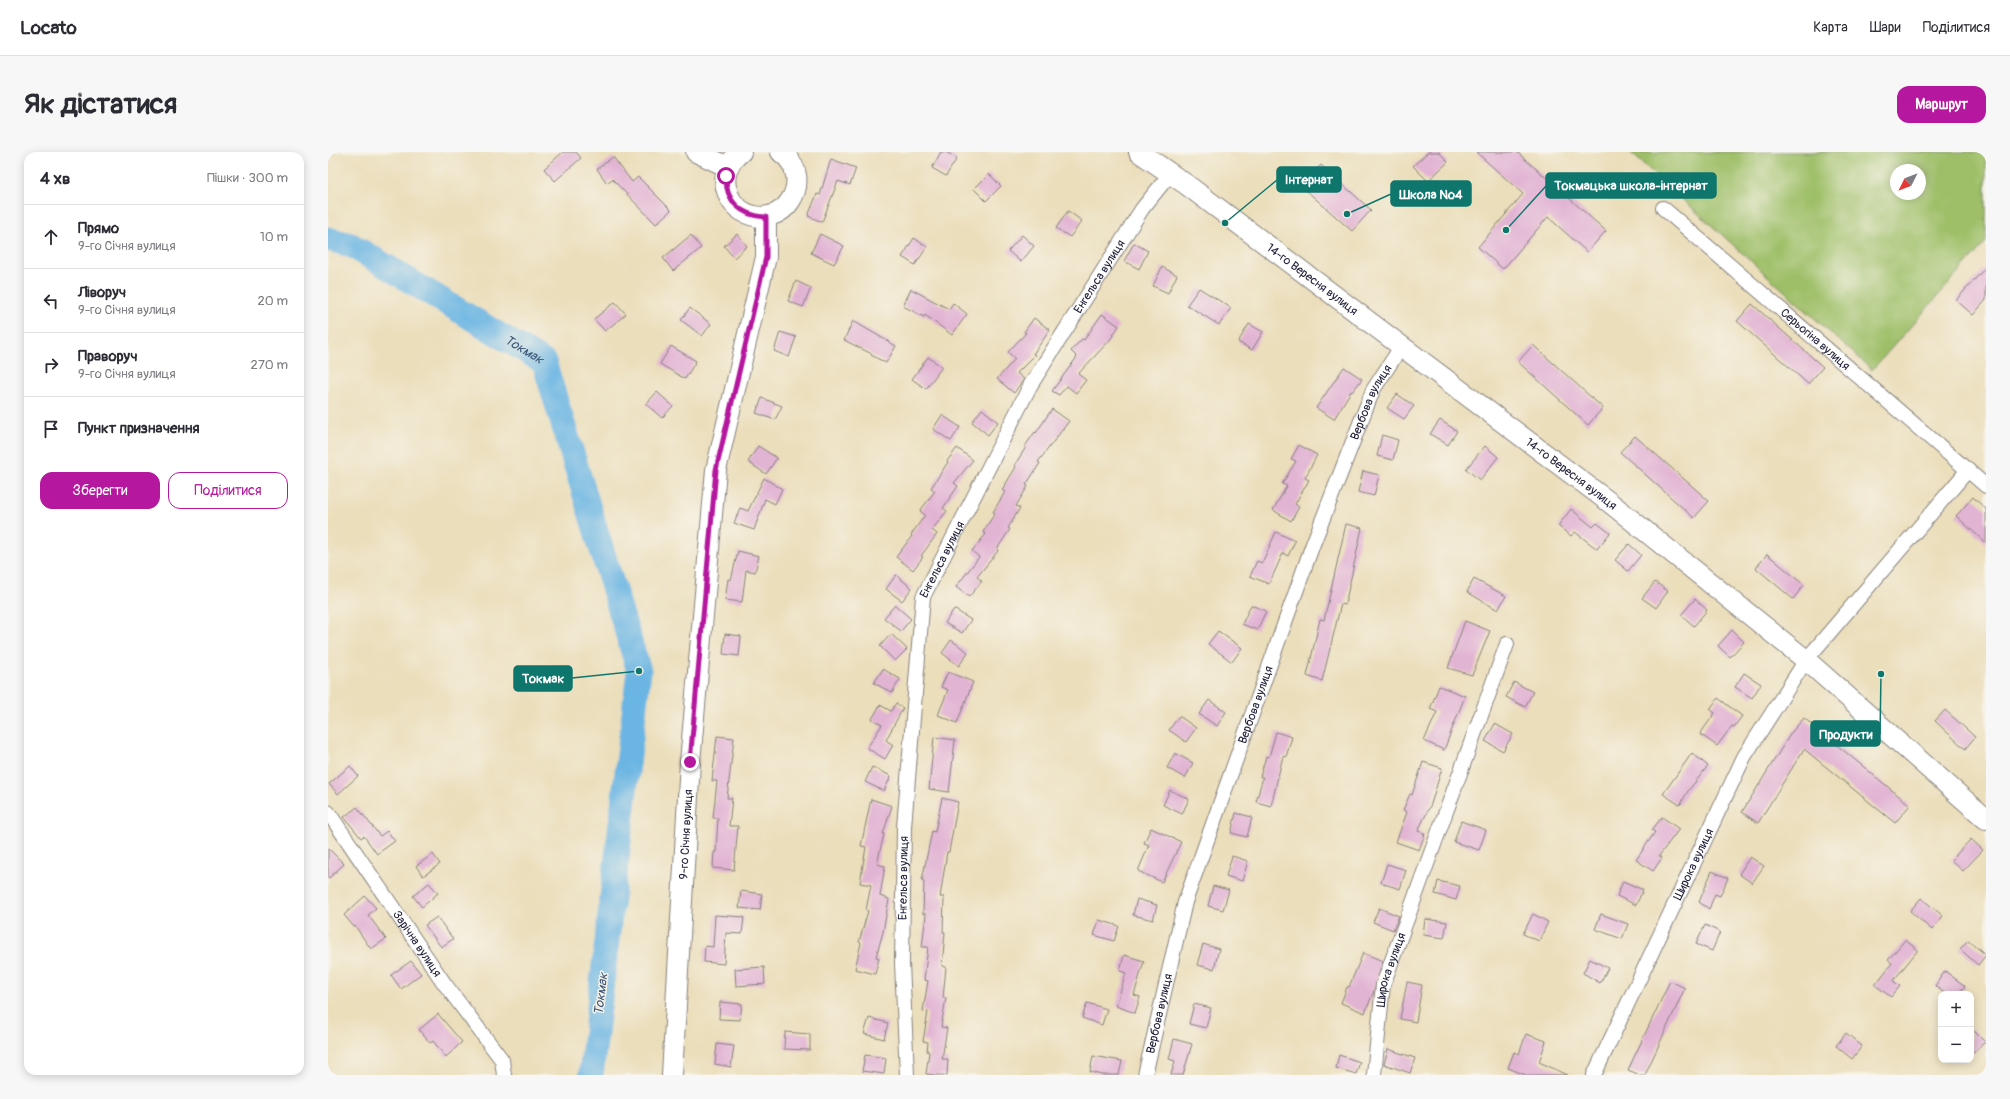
<!DOCTYPE html>
<html lang="uk">
<meta charset="utf-8">
<style>
body{margin:0;font-family:Pangolin,sans-serif;background:#f7f7f7;color:#2b2b33}
.controls{position:absolute;right:12px;bottom:12px;display:grid;overflow:hidden;border-radius:8px;box-shadow:0 2px 10px #0003}
.controls button{width:36px;height:36px;display:grid;place-items:center;padding:0;border:0;border-bottom:1px solid #e1e1e2;background:#fff;color:#2b2b33;font:20px sans-serif}
.compass{position:absolute;left:1562px;top:12px;width:36px;height:36px;border-radius:50%;background:#fff;box-shadow:0 2px 10px #0003;rotate:228deg}
.stop{position:absolute;width:12px;height:12px;margin:-9px;border:3px solid #b5179e;border-radius:50%;background:#fff}
.stop.end{background:#b5179e;border-color:#fff;box-shadow:0 1px 4px #0008}
.list{margin:0;padding:0;list-style:none}
h2{display:flex;justify-content:space-between;align-items:center;height:52px;margin:0;padding:0 16px;font-size:17px}
h2 small{font-size:13px;font-weight:400;color:#7c7c81}
.list li{display:grid;grid-template-columns:26px 1fr auto;gap:12px;align-items:center;box-sizing:border-box;height:64px;padding:0 16px;border-top:1px solid #e1e1e2}
.list b{display:block;font-size:15px;white-space:nowrap}
.list p{margin:0;font-size:13px;white-space:nowrap;color:#7c7c81}
.list em{font-size:13px;font-style:normal;color:#7c7c81}
.actions{display:flex;gap:8px;padding:12px 16px}
.actions a{flex:1;padding:9px 0;border:1px solid #b5179e;border-radius:12px;text-align:center;font-size:14px;color:#b5179e}
.actions .main{background:#b5179e;color:#fff}
.icon{flex:none;width:22px;height:22px;fill:none;stroke:currentColor;stroke-width:2;stroke-linecap:round;stroke-linejoin:round}
.map{position:relative;flex:none;width:1658px;height:923px;overflow:hidden;border-radius:12px}
header{display:flex;align-items:center;gap:24px;box-sizing:border-box;height:56px;padding:0 20px;background:#fff;border-bottom:1px solid #e1e1e2}
header strong{font-size:19px}
nav{display:flex;gap:22px;margin-inline-start:auto;font-size:14px}
.intro{display:flex;align-items:center;justify-content:space-between;box-sizing:border-box;height:96px;padding:0 24px}
h1{margin:0;font-size:28px}
.button{padding:10px 18px;border-radius:12px;background:#b5179e;color:#fff;font-size:14px;font-weight:700}
main{display:flex;gap:24px;padding:0 24px}
aside{flex:1;background:#fff;border-radius:12px;box-shadow:0 2px 10px #0003}
.map>svg:first-child{display:block}
.green{fill:#9ebf68;stroke:#607052;fill-rule:evenodd}
.lines{fill:none;stroke-linecap:round;stroke-linejoin:round}
.river{stroke:#6bb5e3;stroke-width:25}
.building{fill:#e2b4d4}
.street-casing{stroke:#86807b;stroke-width:16}
.secondary-casing{stroke:#86807b;stroke-width:22}
.street{stroke:#fff;stroke-width:14}
.secondary{stroke:#fff;stroke-width:20}
.route{stroke:#b5179e;stroke-width:5}
.labels{text-anchor:middle;dominant-baseline:central;stroke-width:3;stroke-linejoin:round;paint-order:stroke}
.street-label{font-size:12px;fill:#22223b;stroke:#f7f3e8}
.water-label{font-size:13px;font-style:italic;fill:#3c5576;stroke:#f7f3e8}
.leader{fill:none;stroke:#0f766e;stroke-width:1.5}
.callout-dot{fill:#0f766e;stroke:#f7f3e8;stroke-width:1.5}
.callout{fill:#0f766e;stroke:#0f766e;stroke-width:1.5}
.callout-label{font-size:13px;text-anchor:middle;font-weight:bold;fill:#fff}
</style>
<header>
<strong>Locato</strong>
<nav><a>Карта</a><a>Шари</a><a>Поділитися</a></nav>
</header>
<div class="intro"><h1>Як дістатися</h1><a class="button">Маршрут</a></div>
<main>
<aside>
<h2>4 хв<small>Пішки · 300 m</small></h2>
<ul class="list">
<li><svg class="icon" aria-label="ahead" viewBox="0 0 24 24"><path d="M12 20V5M6 11l6-6 6 6"/></svg><div><b>Прямо</b><p>9-го Січня вулиця</p></div><em>10 m</em></li>
<li><svg class="icon" aria-label="left" viewBox="0 0 24 24"><path d="M17 20v-9H6M10 6l-5 5 5 5"/></svg><div><b>Ліворуч</b><p>9-го Січня вулиця</p></div><em>20 m</em></li>
<li><svg class="icon" aria-label="right" viewBox="0 0 24 24"><path d="M7 20v-9h11M14 6l5 5-5 5"/></svg><div><b>Праворуч</b><p>9-го Січня вулиця</p></div><em>270 m</em></li>
<li><svg class="icon" aria-label="arrive" viewBox="0 0 24 24"><path d="M6 21V4h12l-3 4 3 4H6"/></svg><div><b>Пункт призначення</b></div></li>
</ul>
<div class="actions"><a class="main">Зберегти</a><a>Поділитися</a></div>
</aside>
<div class="map">
<svg width="1658" height="923" viewBox="0 0 1658 923">
<rect width="100%" height="100%" fill="#f7f3e8"/>
<filter id="ink" filterUnits="userSpaceOnUse"><feTurbulence type="fractalNoise" baseFrequency=".025" numOctaves="2"/><feDisplacementMap in="SourceGraphic" scale="8" xChannelSelector="R" yChannelSelector="G"/><feConvolveMatrix kernelMatrix="1 2 1 2 8 2 1 2 1" color-interpolation-filters="sRGB"/></filter>
<filter id="wash" filterUnits="userSpaceOnUse"><feTurbulence type="fractalNoise" baseFrequency=".012" numOctaves="4" result="noise"/><feDisplacementMap in="SourceGraphic" scale="16" xChannelSelector="R" yChannelSelector="G"/><feGaussianBlur stdDeviation="0.9" result="paint"/><feColorMatrix in="noise" values="0 0 0 0 0 0 0 0 0 0 0 0 0 0 0 0 0 1.4 0 .05"/><feComposite in="paint" operator="in"/></filter>
<g filter="url(#wash)">
<rect width="100%" height="100%" fill="#ebdebb"/>
<path class="green" d="M1302 0H1658V90L1544 218ZM1568 18H1592V42H1568Z"/>
<g class="lines">
<path class="river" id="s1" d="M0 87 23 93 216 210 311 519 263 923"/>
</g>
<g id="blocks">
<path class="building" d="M235 0H248L253 6 227 29 216 17Z
M613 0H618L629 6 618 24 604 16Z
M1100 0H1111L1120 10 1100 29 1085 14Z
M1148 0H1189L1278 79 1259 100 1220 65 1175 117 1150 95 1195 42Z
M285 5 304 30 310 25 343 58 328 72 284 27 279 31 269 17Z
M503 7 528 16 522 33 510 29 494 70 480 64 489 42 492 43Z
M993 13 1043 58 1024 79 973 34Z
M661 22 673 34 658 49 646 37Z
M740 59 754 69 742 85 728 76Z
M409 82 419 94 406 106 396 94Z
M492 82 516 94 506 112 483 101Z
M363 83 373 96 345 119 335 106Z
M694 83 706 94 693 110 680 99Z
M586 86 599 95 587 113 574 105Z
M806 91 820 99 811 117 796 109Z
M834 115 849 123 840 141 825 134Z
M1658 115V148L1645 163 1628 148Z
M468 129 483 136 475 155 460 149Z
M871 136 903 156 891 173 859 153Z
M583 137 621 157 625 151 639 162 624 183 597 163 596 165 575 154Z
M287 150 298 162 277 179 266 167Z
M1424 152 1495 215 1480 232 1409 169Z
M362 156 383 172 374 184 353 168Z
M774 162 791 174 782 188 750 222 758 228 748 241 739 234 731 243 724 239 749 205 743 199 754 187 756 188Z
M706 166 722 178 705 202 707 203 689 221 696 227 686 241 669 227 687 207 680 200 698 181 696 180Z
M525 169 568 194 558 211 543 203 544 202 516 188Z
M921 172 935 180 924 198 910 190Z
M452 180 468 185 461 205 446 199Z
M1205 193 1275 256 1260 273 1190 210Z
M343 194 368 209 357 227 332 212Z
M600 205 614 215 598 237 584 227Z
M1016 215 1034 227 1024 240 1023 239 1006 267 988 256Z
M329 240 345 254 334 266 318 252Z
M1069 242 1086 254 1076 267 1059 256Z
M434 246 454 254 447 268 428 261Z
M654 257 670 270 660 283 644 270Z
M724 257 741 269 710 310 712 311 698 333 700 334 688 354 692 356 680 376 682 377 669 397 670 399 649 425 654 429 641 445 628 435 651 405 644 399 658 382 655 380 667 361 665 360 677 340 674 338 688 315 686 314 698 295 697 294 707 280 708 281Z
M614 263 632 275 623 289 605 277Z
M1112 268 1129 279 1120 293 1102 282Z
M1054 283 1070 288 1065 308 1049 304Z
M1307 284 1381 349 1366 366 1292 300Z
M971 293 989 303 977 326 981 328 967 352 971 355 963 369 945 358 959 334 954 332 968 309 963 307Z
M430 294 449 306 438 322 420 310Z
M1157 294 1170 305 1152 328 1138 317Z
M629 296 645 308 626 331 630 334 615 356 619 359 604 378 609 382 593 404 595 405 585 418 568 405 584 384 583 383 597 363 592 359 607 339 603 336 620 310 619 309Z
M1035 319 1051 323 1046 344 1030 340Z
M436 326 454 337 447 352 437 347 426 378 406 371 412 356 420 359Z
M1645 345 1658 357V391L1628 364Z
M1243 357 1265 375 1269 371 1282 381 1269 397 1247 380 1243 384 1230 374Z
M1018 372 1034 376 1017 453 1013 452 994 529 979 524 992 467 996 468Z
M948 380 967 389 960 404 955 401 941 432 922 424 929 409 934 411Z
M1301 392 1313 403 1300 419 1287 408Z
M410 399 431 404 427 420 418 418 414 450 397 448 400 427 403 428Z
M1439 402 1476 433 1465 447 1428 416Z
M568 423 584 436 574 449 558 437Z
M1146 427 1178 444 1170 458 1139 440Z
M1327 430 1340 439 1328 456 1314 446Z
M1367 447 1379 458 1366 474 1353 463Z
M567 453 583 467 573 479 556 466Z
M923 453 938 459 929 478 914 472Z
M626 457 643 468 634 481 617 471Z
M1137 469 1162 479 1144 523 1120 516Z
M1404 478 1416 490 1402 505 1390 494Z
M890 479 914 496 904 510 880 492Z
M397 482 413 484 411 504 395 502Z
M563 482 579 497 567 509 552 494Z
M623 488 640 500 631 514 614 501Z
M555 517 572 527 564 541 546 531Z
M620 520 645 530 629 571 610 563 620 538 613 535Z
M1416 521 1433 532 1424 546 1407 535Z
M1186 530 1205 540 1197 555 1178 545Z
M1111 534 1137 544 1116 598 1096 589 1109 560 1102 557Z
M1390 546 1414 564 1406 575 1404 574 1389 594 1372 582 1387 561 1382 557Z
M881 548 898 560 889 574 871 562Z
M568 551 575 556 558 588 565 593 557 607 539 596 554 573 544 567 552 553 563 559Z
M1617 558 1647 585 1637 597 1607 569Z
M851 564 868 576 858 590 841 578Z
M1476 566 1582 653 1567 671 1476 597 1430 671 1414 660 1463 581Z
M1167 572 1185 582 1175 599 1157 589Z
M948 580 964 585 958 605 955 604 943 654 928 650 935 625H932L938 604 941 605Z
M389 584 406 586 399 646H404L401 674H410L406 718 385 716 386 700H388L390 666H385L389 629H384Z
M606 585 627 588 621 640 601 637Z
M847 601 865 611 857 626 839 616Z
M1364 601 1380 614 1360 639 1352 653 1335 642Z
M1095 610 1114 616 1103 652 1090 679 1097 682 1091 698 1068 690 1079 660 1075 658 1082 642 1084 643Z
M22 614 30 624 10 642 1 632Z
M544 615 563 624 556 639 537 630Z
M842 638 861 647 854 662 835 653Z
M614 646 630 650 621 700H619L612 745H616L615 780H617L614 814 618 815 615 846H618L613 875 619 876 614 907H620L619 923H607L598 922 601 900 599 899 600 890 595 889 600 860 595 859 600 829 596 828 600 795H594L598 762H595L596 729 594 728 604 679 607 680Z
M543 647 564 654 555 682H556L549 712 557 714 552 744 561 747 555 780 548 805 551 806 547 822 527 817 533 791 531 790 540 759 538 758 543 733 532 731 538 695 533 694Z
M29 655 52 684 59 679 67 689 49 702 36 684 33 686 16 665Z
M908 661 924 665 919 685 903 681Z
M1334 665 1351 677 1331 704 1334 706 1325 719 1308 708 1327 680 1324 678Z
M1133 669 1158 678 1151 698 1126 690Z
M823 676 853 690 834 730 810 719 821 693 816 691Z
M1643 687 1655 698 1635 719 1623 708Z
M0 696 16 712 0 727Z
M105 702 112 712 95 724 88 714Z
M904 704 920 709 914 729 898 724Z
M1422 705 1436 714 1424 731 1411 722Z
M1059 712 1078 718 1072 737 1053 731Z
M1384 719 1400 726 1392 744 1387 742 1381 757 1371 750Z
M1110 729 1132 734 1128 748 1107 742Z
M1295 729 1315 738 1308 753 1289 744Z
M101 731 110 741 94 755 85 744Z
M885 734 901 738 895 758 880 754Z
M413 739 434 742 432 758 411 756Z
M37 744 48 756 40 763 58 787 43 797 27 774 26 775 16 763Z
M1593 746 1615 764 1604 778 1582 759Z
M809 747 829 753 825 768 805 763Z
M1051 756 1071 764 1065 778 1045 770Z
M1205 762 1220 770 1211 789 1195 782Z
M1273 762 1300 772 1294 787 1267 777Z
M387 763 416 765 414 782 398 781 396 812 376 810 377 794 385 795Z
M109 765 125 787 113 795 97 773Z
M1097 767 1119 770 1116 786 1095 783Z
M771 768 791 774 786 789 766 783Z
M1377 773 1392 780 1384 799 1368 792Z
M1577 788 1590 798 1565 829 1572 834 1563 845 1547 833 1564 811 1560 808Z
M1640 788 1658 803 1650 813 1632 797Z
M875 792 891 797 886 817 869 813Z
M1035 801 1055 809 1046 839 1037 861 1013 851 1019 835H1021Z
M796 803 816 809 806 843 812 845 807 861 788 854 798 821 792 819Z
M1262 807 1280 816 1272 831 1255 821Z
M83 809 93 822 73 837 63 823Z
M436 815 437 832 408 834 407 817Z
M1617 819 1637 834 1630 842H1618L1607 834Z
M1342 829 1357 836 1317 923H1312L1300 918Z
M1079 830 1094 833 1088 870 1072 867Z
M392 850 414 852 412 868 391 867Z
M759 851 779 857 774 873 754 866Z
M866 852 883 856 878 876 861 872Z
M110 862 134 890 118 905 105 889 102 891 91 878Z
M541 866 560 871 556 887 536 882Z
M1643 876 1657 890 1643 903Z
M457 880 482 882V898L456 897Z
M1518 881 1534 894 1524 907 1508 894Z
M1198 882 1218 889 1211 910 1240 923H1198L1180 916 1186 900 1191 902Z
M846 887 864 892 855 923H843L847 909 841 907Z
M389 892 406 894 403 915 387 912Z
M1060 897 1087 906 1082 921 1056 912Z
M537 903 558 906 556 922 534 919Z
M1011 903 1032 910 1028 922 1008 916Z
M765 904 794 909 791 923H775L762 920Z"/>
</g>
</g>
<g filter="url(#ink)">
<use href="#blocks" fill-opacity="0" stroke="#86807b" stroke-width="1"/>
<g class="lines">
<defs>
<g id="street">
<path id="s2" d="M1335 56 1658 334"/>
<path id="s3" d="M0 660 116 831 174 908 176 923"/>
<path id="s4" d="M579 923 574 811 576 675 595 445 702 234 814 57 842 22"/>
<path id="s5" d="M817 923 857 750 985 392 1045 238 1073 195"/>
<path id="s6" d="M1046 923 1055 833 1179 492"/>
<path id="s7" d="M1266 923 1416 605 1478 508 1640 318"/>
</g>
<g id="secondary">
<path d="M368 0 400 15"/>
<path d="M413 0C402 8 395 21 398 35 400 45 406 54 414 59 454 83 490 27 453 0"/>
<path id="s8" d="M811 0 859 33 1281 350 1478 508 1658 667"/>
<path id="s9" d="M344 923 362 610 388 318 438 105V65"/>
</g>
</defs>
<use href="#street" class="street-casing"/>
<use href="#secondary" class="secondary-casing"/>
<use href="#street" class="street"/>
<use href="#secondary" class="secondary"/>
</g>
</g>
<g class="lines" filter="url(#ink)">
<path class="route" d="M362 610 388 318 438 105V65C413 64 397 49 398 24"/>
</g>
<g class="labels">
<g class="street-label">
<text stroke="none"><textPath href="#s4" startOffset="845">Енгельса вулиця</textPath></text>
<text stroke="none"><textPath href="#s8" startOffset="215">14-го Вересня вулиця</textPath></text>
<text stroke="none"><textPath href="#s2" startOffset="201">Серьогіна вулиця</textPath></text>
<text stroke="none"><textPath href="#s5" startOffset="711">Вербова вулиця</textPath></text>
<text stroke="none"><textPath href="#s8" startOffset="539">14-го Вересня вулиця</textPath></text>
<text stroke="none"><textPath href="#s4" startOffset="521">Енгельса вулиця</textPath></text>
<text stroke="none"><textPath href="#s5" startOffset="387">Вербова вулиця</textPath></text>
<text stroke="none"><textPath href="#s9" startOffset="241">9-го Січня вулиця</textPath></text>
<text stroke="none"><textPath href="#s7" startOffset="233">Широка вулиця</textPath></text>
<text stroke="none"><textPath href="#s4" startOffset="197">Енгельса вулиця</textPath></text>
<text stroke="none"><textPath href="#s3" startOffset="159">Зарічна вулиця</textPath></text>
<text stroke="none"><textPath href="#s6" startOffset="107">Широка вулиця</textPath></text>
<text stroke="none"><textPath href="#s5" startOffset="63">Вербова вулиця</textPath></text>
</g>
<g class="water-label">
<text stroke="none"><textPath href="#s1" startOffset="226">Токмак</textPath></text>
<text transform="translate(273 842) rotate(-83)">Токмак</text>
</g>
</g>
<path class="leader" d="M897 71L949 28M1178 78L1218 34M1019 62L1063 42M311 519L244 526M1553 522L1552 582"/>
<g class="callout-dot">
<circle cx="897" cy="71" r="4"/>
<circle cx="1178" cy="78" r="4"/>
<circle cx="1019" cy="62" r="4"/>
<circle cx="311" cy="519" r="4"/>
<circle cx="1553" cy="522" r="4"/>
</g>
<g class="callout">
<rect x="949" y="15" width="64" height="25" rx="4"/>
<rect x="1218" y="21" width="170" height="25" rx="4"/>
<rect x="1063" y="29" width="80" height="25" rx="4"/>
<rect x="186" y="514" width="58" height="25" rx="4"/>
<rect x="1483" y="569" width="69" height="25" rx="4"/>
</g>
<g class="callout-label">
<text x="981" y="32">Інтернат</text>
<text x="1303" y="38">Токмацька школа-інтернат</text>
<text x="1103" y="47">Школа №4</text>
<text x="215" y="531">Токмак</text>
<text x="1518" y="587">Продукти</text>
</g>
</svg>
<div class="controls">
<button>+</button>
<button>−</button>
</div>
<svg class="compass" viewBox="-18 -18 36 36"><path d="M0-13l5 13h-10z" fill="#e53935"/><path d="M0 13l5-13h-10z" fill="#7c7c81"/></svg>
<div class="stop" style="left:398px;top:24px"></div>
<div class="stop end" style="left:362px;top:610px"></div>
</div>
</main>
